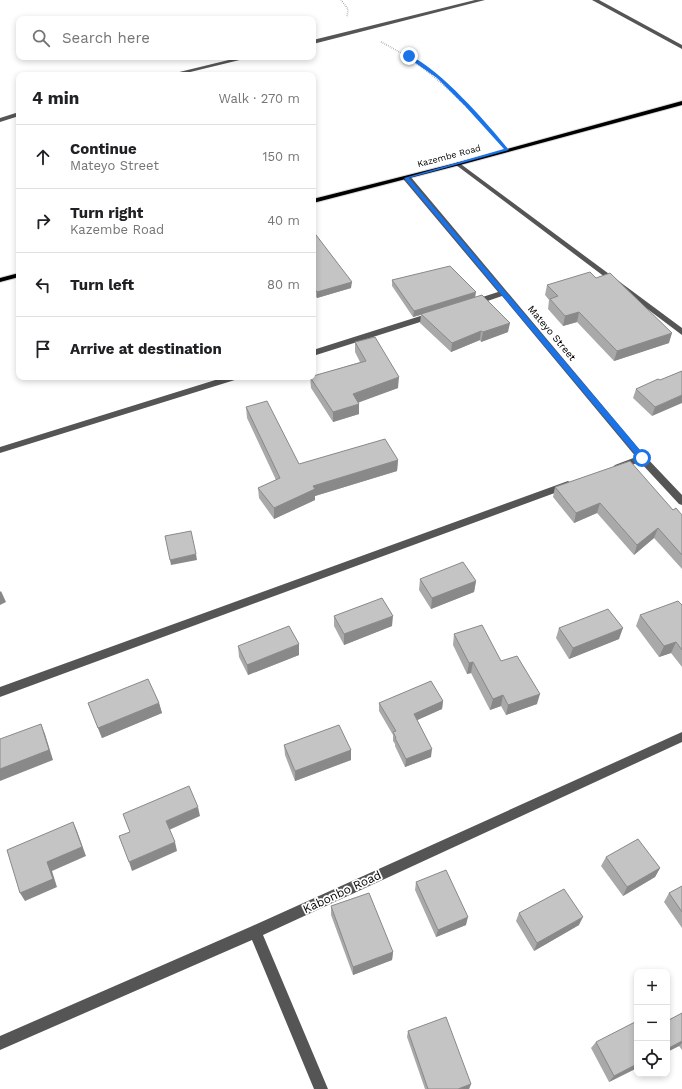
<!DOCTYPE html>
<meta charset="utf-8">
<style>
body{margin:0;font-family:"Work Sans",sans-serif;background:#f6f6f6;color:#202124}
.controls{position:absolute;right:12px;bottom:12px;display:grid;overflow:hidden;border-radius:8px;box-shadow:0 2px 6px #0003}
.controls button{width:36px;height:36px;display:grid;place-items:center;padding:0;border:0;border-bottom:1px solid #e0e0e0;background:#fff;color:#202124;font:20px sans-serif}
.stop{position:absolute;width:12px;height:12px;margin:-9px;border:3px solid #1a73e8;border-radius:50%;background:#fff}
.stop.end{background:#1a73e8;border-color:#fff;box-shadow:0 1px 4px #0008}
.list{margin:0;padding:0;list-style:none}
h2{display:flex;justify-content:space-between;align-items:center;height:52px;margin:0;padding:0 16px;font-size:17px}
h2 small{font-size:13px;font-weight:400;color:#757577}
.list li{display:grid;grid-template-columns:26px 1fr auto;gap:12px;align-items:center;box-sizing:border-box;height:64px;padding:0 16px;border-top:1px solid #e0e0e0}
.list b{display:block;font-size:15px;white-space:nowrap}
.list p{margin:0;font-size:13px;white-space:nowrap;color:#757577}
.list em{font-size:13px;font-style:normal;color:#757577}
.icon{flex:none;width:22px;height:22px;fill:none;stroke:currentColor;stroke-width:2;stroke-linecap:round;stroke-linejoin:round}
.map{position:relative;flex:none;width:682px;height:1089px;overflow:hidden}
.search{position:absolute;background:#fff;box-shadow:0 2px 6px #0003;left:16px;top:16px;width:300px;height:44px;display:flex;align-items:center;gap:10px;box-sizing:border-box;padding:0 14px;border-radius:8px;color:#757577;font-size:15px}
.panel{position:absolute;background:#fff;box-shadow:0 2px 6px #0003;left:16px;top:72px;width:300px;height:308px;border-radius:8px}
.map>svg:first-child{display:block}
.lines{fill:none;stroke-linecap:round;stroke-linejoin:round}
.major-casing{stroke:#dbdbdb;stroke-width:2}
.path{stroke:#777;stroke-width:1.5;stroke-dasharray:0.5 1.5;stroke-linecap:butt}
.minor{fill:#555;fill-rule:evenodd}
.major{fill:#000;fill-rule:evenodd}
.wall{fill:#a9a9a9}
.shaded-wall{fill:#898989}
.building{fill:#c4c4c4;stroke:#898989}
.route{fill:#1a73e8}
.labels{text-anchor:middle;dominant-baseline:central;stroke-width:3.5;stroke-linejoin:round;paint-order:stroke}
.far-street-label{font-size:9px;fill:#000;stroke:#fff}
.street-label{font-size:10px;fill:#000;stroke:#fff}
.near-street-label{font-size:12px;fill:#000;stroke:#fff}
</style>
<div class="map">
<svg width="682" height="1089" viewBox="0 0 682 1089">
<rect width="100%" height="100%" fill="#fff"/>
<g class="lines">
<defs>
<path id="major" d="M682 101V105L460 165 313 203V199L456 163Z
M19 273V277L0 282V278Z"/>
</defs>
<use href="#major" class="major-casing"/>
<path class="path" d="M341 0 348 9 347 17
M381 42C427 65 461 100 496 137"/>
<path class="minor" d="M475 0H485L313 44V40Z
M592 0H599L682 45V49Z
M241 57H252L178 75H167Z
M19 112V116L0 122V118Z
M458 162 682 328V335L456 165 454 164Z
M404 176H410L645 456 682 495V505L679 504 640 462 618 470 615 469 613 467 615 465 636 457 502 296 476 305H470V301L498 292 404 180Z
M433 312 436 313 437 315 436 317 313 356V350Z
M225 377H239L238 379 0 453V447Z
M568 481 571 483 573 485 571 487 0 697V687Z
M682 732V742L263 935 328 1089H314L252 940 0 1050V1036L250 927Z"/>
<use href="#major" class="major"/>
</g>
<path class="wall" d="M313 231 351 288 317 298 313 293Z
M596 278 669 343 614 361 577 322 563 326 548 309 549 300 545 295 547 285Z
M392 280 475 297 508 332 481 342 480 340 451 352 420 323 421 315 413 317 392 286Z
M355 342 398 388 358 402 359 404V414L333 422 311 388 310 377 360 362 355 352Z
M682 371 652 416 633 398 636 389 660 380Z
M246 407 299 464 398 460 397 471 315 496V500L274 519 259 498 258 488 276 480 247 418Z
M555 487 673 510 682 515V569L654 538 634 555 597 513 574 523 553 497Z
M420 579 476 581 474 592 431 609 419 590Z
M682 605V667L671 653 659 657 636 626 640 615Z
M334 616 392 626 344 645 334 626Z
M559 628 619 639 569 659 556 638Z
M454 634 501 661 537 704 506 715 501 706 490 710 471 673 467 674 453 645Z
M238 646 299 655 248 675 239 657Z
M443 701 442 709 417 720 431 757 405 767 395 746V744L393 741V735L379 711V703Z
M88 703H159L162 713 102 738Z
M284 745 351 750V760L295 781 285 755Z
M606 857 660 868 655 877 623 896 601 866Z
M416 882 466 925 436 937 415 890Z
M682 886V928L664 902 669 893Z
M331 906 393 952 392 960 353 975 331 915Z
M519 913 579 925 534 951 516 921Z
M682 1013V1050L679 1046 667 1052V1021Z
M408 1031 471 1084 469 1089H425L407 1037Z
M596 1042 637 1068 609 1082 591 1048Z"/>
<path class="shaded-wall" d="M352 282 351 288 317 298V292Z
M476 292 475 298 413 317 414 311Z
M579 312 577 322 563 326 565 316Z
M510 323 508 332 481 342 483 332Z
M481 331 480 340 451 352 452 343Z
M672 333 669 343 614 361 617 351Z
M399 377 398 388 352 405 353 394Z
M682 395V403L652 416 655 407Z
M359 404V414L333 422V412Z
M398 460 397 471 315 496V500L274 519V508L313 486Z
M600 503 597 513 574 523 576 513Z
M658 528 654 538 634 555 637 545Z
M196 554 197 560 171 565 170 560Z
M476 581 474 592 431 609 432 598Z
M1 591 6 602 0 605V592Z
M393 616 392 626 344 645V634Z
M623 628 619 639 569 659 573 648Z
M676 642 671 653 659 657 664 646Z
M299 644V655L248 675 247 665Z
M473 662 471 673 467 674 469 663Z
M540 694 537 704 506 715 508 705Z
M503 695 501 706 490 710 493 699Z
M443 701 442 709 413 722 414 714Z
M159 703 162 713 102 738 98 728Z
M41 724 45 734 53 760 0 781V769Z
M432 749 431 757 405 767 406 759Z
M351 750V760L295 781V771Z
M198 807 200 816 169 830 166 821Z
M73 822 77 831 86 856 52 871 57 887 25 901 20 893 47 862Z
M175 842 177 851 132 871 129 862Z
M660 868 655 877 623 896 627 887Z
M468 917 466 925 436 937 438 930Z
M583 917 579 925 534 951 537 943Z
M393 952 392 960 353 975V967Z
M682 1041V1043L679 1046 667 1052V1049Z
M637 1064V1068L609 1082 614 1076Z
M471 1084 469 1089H458Z"/>
<path class="building" d="M313 231 352 282 317 292 313 287Z
M450 266 476 292 414 311 392 280Z
M590 272 596 278 610 273 672 333 617 351 579 312 565 316 550 299 558 296 547 285Z
M482 295 510 323 483 332 481 331 452 343 421 314Z
M375 337 399 377 353 394 359 404 333 412 310 377H313V376L366 361 355 342Z
M682 371V395L655 407 636 389 658 379 660 380Z
M267 401 299 464 385 439 398 460 313 486 315 489 274 508 258 488 280 478 246 407Z
M630 461 673 510 676 508 682 515V555L658 528 637 545 600 503 576 513 555 487Z
M191 531 196 554 170 560 165 536Z
M463 562 476 581 432 598 420 579Z
M382 598 393 616 344 634 334 616Z
M678 601 682 605V650L676 642 664 646 640 615Z
M608 609 623 628 573 648 559 628Z
M482 625 501 661 517 656 540 694 508 705 503 695 493 699 473 662 469 663 454 634Z
M289 626 299 644 247 665 238 646Z
M148 679 159 703 98 728 88 703Z
M431 681 443 701 414 714 432 749 406 759 395 738H396L393 732 396 731 379 703Z
M41 724 49 750 0 769V739Z
M339 725 351 750 295 771 284 745Z
M189 786 198 807 166 821 175 842 129 862 119 836 130 832 123 814Z
M73 822 82 847 47 862 53 879 20 893 7 850Z
M638 839 660 868 627 887 606 857Z
M446 870 468 917 438 930 416 882Z
M682 886V912L669 893Z
M564 889 583 917 537 943 519 913Z
M369 893 393 952 353 967 331 906Z
M682 1013V1041L667 1049V1021Z
M446 1017 471 1084 458 1089H428L408 1031Z
M637 1021V1064L614 1076 596 1042Z"/>
<path class="route" d="M409 55C441 70 486 122 509 150L409 178 645 456V460H640L404 178 504 149 465 106 437 78 407 57Z"/>
<g class="labels">
<g class="far-street-label">
<text transform="translate(449 156) rotate(-15)">Kazembe Road</text>
</g>
<g class="street-label">
<text transform="translate(552 333) rotate(50)">Mateyo Street</text>
</g>
<g class="near-street-label">
<text transform="translate(342 892) rotate(-25)">Kabonbo Road</text>
</g>
</g>
</svg>
<div class="controls">
<button>+</button>
<button>−</button>
<button><svg class="icon" aria-label="locate" viewBox="0 0 24 24"><circle cx="12" cy="12" r="6"/><path d="M12 2v4M12 18v4M2 12h4M18 12h4"/></svg></button>
</div>
<div class="stop" style="left:642px;top:458px"></div>
<div class="stop end" style="left:409px;top:56px"></div>
<div class="search"><svg class="icon" aria-label="search" viewBox="0 0 24 24"><circle cx="10" cy="10" r="6"/><path d="M15 15l6 6"/></svg>Search here</div>
<section class="panel">
<h2>4 min<small>Walk · 270 m</small></h2>
<ul class="list">
<li><svg class="icon" aria-label="ahead" viewBox="0 0 24 24"><path d="M12 20V5M6 11l6-6 6 6"/></svg><div><b>Continue</b><p>Mateyo Street</p></div><em>150 m</em></li>
<li><svg class="icon" aria-label="right" viewBox="0 0 24 24"><path d="M7 20v-9h11M14 6l5 5-5 5"/></svg><div><b>Turn right</b><p>Kazembe Road</p></div><em>40 m</em></li>
<li><svg class="icon" aria-label="left" viewBox="0 0 24 24"><path d="M17 20v-9H6M10 6l-5 5 5 5"/></svg><div><b>Turn left</b></div><em>80 m</em></li>
<li><svg class="icon" aria-label="arrive" viewBox="0 0 24 24"><path d="M6 21V4h12l-3 4 3 4H6"/></svg><div><b>Arrive at destination</b></div></li>
</ul>
</section>
</div>
